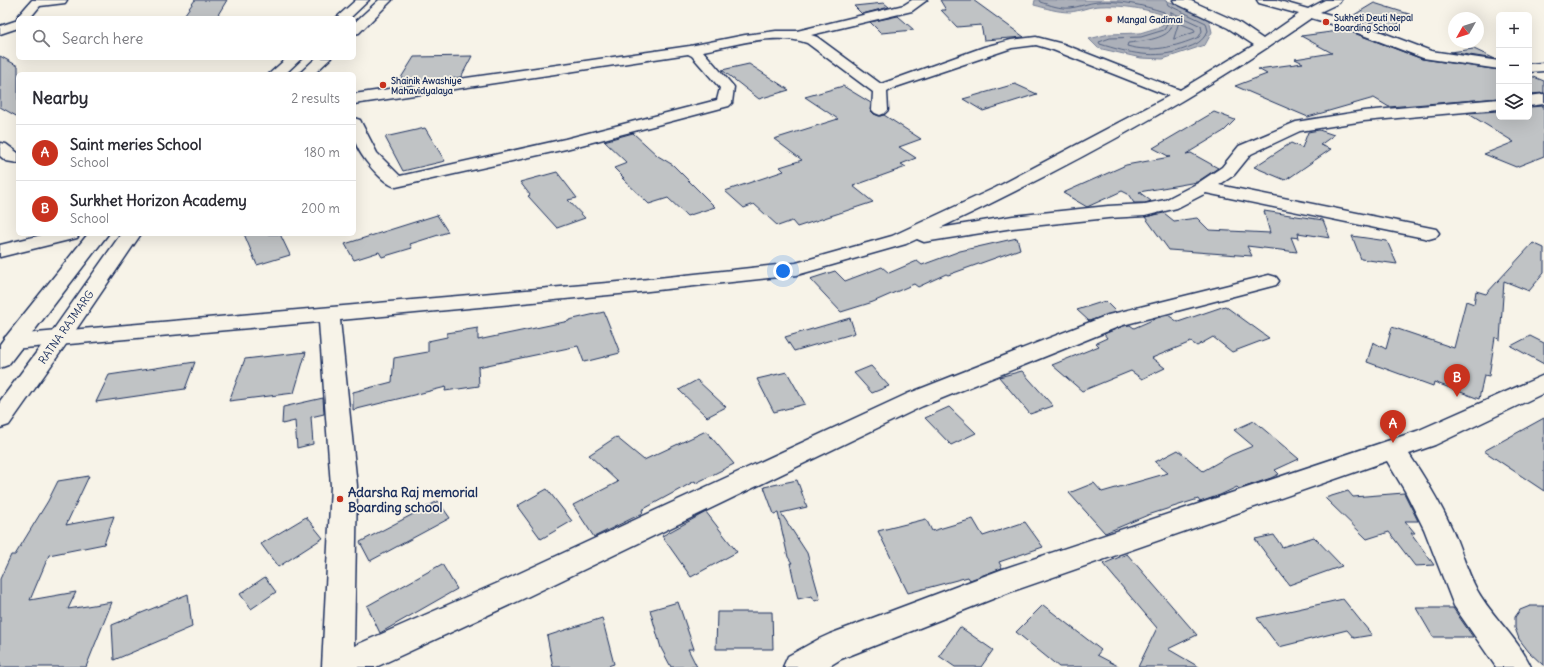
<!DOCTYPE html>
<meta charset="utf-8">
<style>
body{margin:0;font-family:Delius,sans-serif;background:#f2f2f3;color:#2b2b33}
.controls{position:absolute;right:12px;top:12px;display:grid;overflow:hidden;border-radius:6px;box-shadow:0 4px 16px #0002}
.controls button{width:36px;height:36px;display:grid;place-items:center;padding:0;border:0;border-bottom:1px solid #e1e1e2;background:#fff;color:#2b2b33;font:20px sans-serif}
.compass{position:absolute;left:1448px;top:12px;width:36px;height:36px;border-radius:50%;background:#fff;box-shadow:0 4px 16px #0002;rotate:231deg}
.you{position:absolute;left:783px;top:271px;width:14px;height:14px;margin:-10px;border:3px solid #fff;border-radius:50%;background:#1a73e8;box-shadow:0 0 0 6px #1a73e833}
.badge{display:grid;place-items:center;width:26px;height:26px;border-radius:50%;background:#c8321e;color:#fff;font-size:13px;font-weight:700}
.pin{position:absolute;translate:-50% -33px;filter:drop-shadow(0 1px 2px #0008)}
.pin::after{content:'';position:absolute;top:21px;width:14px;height:12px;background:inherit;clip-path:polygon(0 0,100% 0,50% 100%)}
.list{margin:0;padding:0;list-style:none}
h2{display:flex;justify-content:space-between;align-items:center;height:52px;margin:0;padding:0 16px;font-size:17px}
h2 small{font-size:13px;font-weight:400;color:#7c7c81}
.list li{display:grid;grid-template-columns:26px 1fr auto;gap:12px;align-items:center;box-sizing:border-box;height:56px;padding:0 16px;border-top:1px solid #e1e1e2}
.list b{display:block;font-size:15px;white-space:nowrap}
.list p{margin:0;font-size:13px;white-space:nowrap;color:#7c7c81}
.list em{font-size:13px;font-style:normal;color:#7c7c81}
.icon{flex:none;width:22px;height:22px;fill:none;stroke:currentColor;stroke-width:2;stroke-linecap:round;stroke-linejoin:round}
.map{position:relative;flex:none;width:1544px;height:667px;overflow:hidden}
.search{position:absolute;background:#fff;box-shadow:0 4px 16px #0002;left:16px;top:16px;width:340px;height:44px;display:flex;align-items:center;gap:10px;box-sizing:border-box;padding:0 14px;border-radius:6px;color:#7c7c81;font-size:15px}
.panel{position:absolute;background:#fff;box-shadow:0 4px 16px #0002;left:16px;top:72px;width:340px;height:164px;border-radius:6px}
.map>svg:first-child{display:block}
.water{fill:#acb0b9;stroke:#727c95}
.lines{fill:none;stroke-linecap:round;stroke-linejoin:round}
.shore{stroke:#556382;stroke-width:1}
.building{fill:#c0c3c5;stroke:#1b2f5e}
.minor-casing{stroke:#1b2f5e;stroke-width:3}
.secondary-casing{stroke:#1b2f5e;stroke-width:3}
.primary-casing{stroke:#1b2f5e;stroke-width:3}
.minor{fill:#f7f3e8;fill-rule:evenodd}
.secondary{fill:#f7f3e8;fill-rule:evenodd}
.primary{fill:#f7f3e8;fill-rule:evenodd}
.poi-dot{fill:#c8321e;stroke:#f7f3e8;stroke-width:1.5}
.labels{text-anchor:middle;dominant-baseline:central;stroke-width:3.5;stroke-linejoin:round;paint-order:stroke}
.far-poi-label{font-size:9px;font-weight:bold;fill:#1b2f5e;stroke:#f7f3e8;text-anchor:start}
.street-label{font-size:11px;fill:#1b2f5e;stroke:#f7f3e8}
.near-poi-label{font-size:13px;font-weight:bold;fill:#1b2f5e;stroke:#f7f3e8;text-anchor:start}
</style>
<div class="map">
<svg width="1544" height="667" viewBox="0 0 1544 667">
<rect width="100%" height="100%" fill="#f7f3e8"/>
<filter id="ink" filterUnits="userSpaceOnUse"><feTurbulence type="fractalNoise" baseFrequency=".025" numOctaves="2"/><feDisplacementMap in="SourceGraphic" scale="8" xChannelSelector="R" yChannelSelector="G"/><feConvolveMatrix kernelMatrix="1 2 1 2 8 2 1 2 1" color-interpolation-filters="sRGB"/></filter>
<g filter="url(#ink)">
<path class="water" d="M1035 0H1163L1177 4 1209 20 1212 32 1205 45 1163 59 1141 58 1098 48 1089 39 1109 34 1140 33 1163 26 1161 14C1141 8 1121 5 1100 6 1090 6 1080 11 1070 12 1057 12 1046 8 1034 5Z"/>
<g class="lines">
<path class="shore" d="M1039 0 1040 2C1050 5 1060 9 1070 8 1079 7 1088 3 1097 2 1120 0 1142 5 1164 12L1167 25 1164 30 1141 37 1110 38 1099 42 1100 44C1129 53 1155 60 1184 49 1197 44 1201 43 1208 31L1206 23 1168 5 1166 0
M1171 12 1201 26 1202 31 1199 37C1175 47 1152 53 1127 46L1128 43C1138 42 1167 39 1171 28 1173 24 1171 17 1171 12Z
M1179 23 1194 29 1195 32 1174 39Z"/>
</g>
<path class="building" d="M195 0H227L216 18H182Z
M940 0H973L1024 37 984 40 981 25 957 27 941 10H946Z
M884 3 889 7 862 14 854 6Z
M1374 3 1412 15 1385 32 1371 27 1382 25 1349 18Z
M898 16 914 30 881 33 870 22Z
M1346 30 1422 59 1499 70V98L1389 107 1374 98 1308 117 1235 86 1267 74 1258 69 1303 63 1295 59 1332 53 1301 36Z
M1474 49 1495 59 1450 52Z
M0 56 18 66V117L0 107Z
M472 56 461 77 442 80 399 81 414 57Z
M749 64 789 90 759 99 722 70Z
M1529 75 1544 81V93L1529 94Z
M1015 84 1037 94 983 111 963 99Z
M843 86 871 103 870 110 874 114 879 116 884 115 921 139 899 147 916 158 901 164 906 167 853 186 873 202 797 227 792 221 778 226 754 204 744 208 725 191 784 171 780 167 802 160 774 139 838 119 805 97Z
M1544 106V156L1516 167 1484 154 1514 142 1467 113 1499 111V117H1529V107Z
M1214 112 1235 120 1224 131 1186 154 1191 153 1218 168 1197 182 1139 192 1151 201 1145 203H1134L1128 194 1122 191 1087 207 1063 193 1126 165 1170 157 1153 148Z
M425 128 445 161 403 171 385 137Z
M1319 130 1334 135 1320 145 1331 149 1289 178 1290 176 1285 180 1254 167 1291 143 1302 148 1308 132Z
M633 133 658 156 673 165 715 207 687 216 668 198 649 204 622 178H624L614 168 627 163 604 141Z
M557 172 577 198 568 200 585 218 557 228 528 196 530 195 520 182Z
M1264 211 1323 220 1330 238 1298 233 1299 238 1291 237 1297 252 1247 246 1252 256 1169 250 1145 217 1164 213 1174 221 1197 218 1209 230 1270 233Z
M437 215 448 232 410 244 412 248 382 257 379 252 354 260 345 244Z
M244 234H280L290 255 257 265Z
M1352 236 1387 241 1397 264 1361 259Z
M1017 238 1020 249 948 275 946 274 918 287 914 284 873 302 841 312 810 279 835 271 845 281 882 267 889 273 917 261 922 265 960 251Z
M1533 243 1544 248V273L1529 291 1504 281 1500 340 1495 337 1489 376 1484 375 1479 399 1434 382 1433 386 1367 362 1373 342 1386 349 1392 327 1454 348 1466 301 1474 304 1476 291 1486 294Z
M1105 301 1116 312 1089 321 1077 310Z
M1225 306 1269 338 1232 352 1213 337 1197 346 1191 342 1152 358 1165 368 1142 379 1131 371 1082 391 1052 365 1099 346 1096 343 1107 338 1104 334 1123 326 1130 325 1134 328 1157 318 1168 315 1178 322Z
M604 312 620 353 584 362 578 346 478 367 479 386 445 391 446 387 353 410V392L392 382 394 358 428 352V341L447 337V333L478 328V340L569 321V320Z
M850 318 855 333 794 351 785 337Z
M1530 336 1544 343V364L1511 346Z
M306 352 294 393 229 401 245 359Z
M195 362 185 389 96 402 109 375Z
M871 366 889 386 872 393 854 373Z
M1022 371 1053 406 1030 414 999 377Z
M787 372 805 404 774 412 757 379Z
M697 380 726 407 707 417 679 390Z
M323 398 324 414 311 417 313 444 297 448 295 421 282 424 283 407Z
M949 407 976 433 951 445 925 418Z
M1544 418V491L1484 451Z
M1254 421 1299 459 1275 470 1279 474 1271 478 1239 489 1237 487 1220 495 1200 502 1198 499 1148 515 1105 533 1069 493 1094 483 1102 492 1168 473 1155 462 1178 450 1203 471 1231 455 1253 446 1234 430Z
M706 431 734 464 696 483 695 481 642 510 643 513 594 537 573 505 618 482 589 455 616 437 644 460Z
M89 476 66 525 114 516 104 544 49 555 30 600 76 592 68 609 112 602 86 667H0V579L11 555H15L48 501 58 481Z
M797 480 807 507 781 513 807 553 820 599 815 601 812 596 798 599 790 563H792L788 557 778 513 774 514 764 487Z
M547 489 572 521 541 539 517 506Z
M1348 491 1353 497 1404 493 1418 521H1405L1415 533H1411L1434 565 1415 566 1389 532 1367 539 1325 498Z
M438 501 450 518 370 561 360 542Z
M706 512 737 552 691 577 662 536Z
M306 517 323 538 278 567 261 544Z
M926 519 932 531 973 519 983 536 1025 522 1043 547 999 562 1002 568 970 580 968 577 908 593 878 531Z
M1274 535 1282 547 1314 537 1342 566 1289 585 1255 539Z
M1127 554 1197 635 1168 649 1199 667H1138L1157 628 1103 564Z
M442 564 457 589 380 633 367 606Z
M265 577 276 592 251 609 240 594Z
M188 594 192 627 114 660 112 625Z
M1343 599 1372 635 1354 638 1347 630 1279 647 1257 618Z
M678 602 694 649H688L697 667H671L661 648 650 610Z
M1043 605 1101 650 1097 655 1120 667H1059L1016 632Z
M1530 606H1544V666L1529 652 1519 639 1515 628V617L1520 610Z
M1416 608H1453L1473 637H1433Z
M717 612H772L773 649H716Z
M602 618 614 664 605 667H553L547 636Z
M960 627 993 650 981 667H955L939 656Z"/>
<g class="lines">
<defs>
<path id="minor" d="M32 0H67L65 3 40 6 30 18H18V20L17 18 19 15Z
M912 0H927L912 11 811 35 817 37 881 84 984 47 1011 40 1036 37 1063 44 1180 90 1254 45 1228 28 1175 3 1173 0H1189L1238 22 1263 39 1299 14 1259 3 1257 0H1276L1308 9 1325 0H1341L1339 3 1320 12 1352 21 1431 51 1499 61V69L1423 58 1342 27 1311 18C1195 99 1068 167 940 228L1013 216 1108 206 1145 204 1165 200 1198 183 1222 167 1239 146 1296 122 1364 111 1499 99V109L1364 121 1300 131 1251 154 1234 175 1219 185 1436 229 1439 233 1436 237 1429 239 1206 193 1177 208 1145 216 1108 218 1013 228 924 242 917 239 906 244 797 275 630 293 340 320 357 486 354 646 507 579 907 394 1108 315 1269 275 1276 277 1279 281 1276 285 1123 325 923 406 527 597 376 667H322L331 486 319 322 13 349 5 347 2 342 5 337 13 335 630 281 796 263 892 236 995 188 1169 96 1053 50 1036 45 1012 48 896 87 887 92 888 110 885 113 880 115 875 113 872 110 873 92 807 43C775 32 736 45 703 51L734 87 732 103 729 106 566 149 396 187C382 184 359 155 355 141 352 134 354 125 354 118L360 120 377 153 400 176 565 139 717 100 720 88 692 56 688 54 354 104V94L690 46 745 35 776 31H797L904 5Z
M18 20V28L0 34V26Z
M1544 63V71L1529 72V64Z
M1544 94V104L1529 106V96Z
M0 143 6 144 18 153V163L6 161 0 156Z
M1544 375V393L1435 445 1409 454C1425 478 1441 504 1453 531 1461 550 1467 571 1477 590 1492 617 1518 638 1531 667H1496L1454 606 1424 529 1405 491 1387 461 1010 592 841 659 828 667H783L788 656 819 639 830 634 1003 569 1417 431Z"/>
<path id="secondary" d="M46 234H80L77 238 0 257V245Z"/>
<path id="primary" d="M356 0H369L350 18H336Z
M379 0H392L359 33 354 34V23Z
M287 58H302L285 74H269Z
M316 58H331L314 74H299Z
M88 234H108L8 365 0 368V344Z
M121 234H141L67 343 9 425 0 428V401L51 333Z"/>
</defs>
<use href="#minor" class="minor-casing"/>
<use href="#secondary" class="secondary-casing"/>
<use href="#primary" class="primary-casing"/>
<use href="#minor" class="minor"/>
<use href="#secondary" class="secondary"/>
<use href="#primary" class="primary"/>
</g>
</g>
<g class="poi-dot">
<circle cx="1109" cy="19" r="4"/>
<circle cx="1326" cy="22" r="4"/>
<circle cx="383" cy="85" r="4"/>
<circle cx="340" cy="499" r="4"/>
</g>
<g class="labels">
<g class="far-poi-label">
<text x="1334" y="17">Sukheti Deuti Nepal<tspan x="1334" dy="10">Boarding School</tspan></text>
<text x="1117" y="19">Mangal Gadimai</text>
<text x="391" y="80">Shainik Awashiye<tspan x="391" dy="10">Mahavidyalaya</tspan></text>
</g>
<g class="street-label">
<text transform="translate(66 327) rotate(-55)">RATNA RAJMARG</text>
</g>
<g class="near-poi-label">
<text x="348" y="492">Adarsha Raj memorial<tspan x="348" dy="15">Boarding school</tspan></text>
</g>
</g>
</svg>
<div class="controls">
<button>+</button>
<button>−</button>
<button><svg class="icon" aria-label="layers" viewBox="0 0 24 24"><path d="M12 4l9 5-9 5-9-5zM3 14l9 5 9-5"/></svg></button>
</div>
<svg class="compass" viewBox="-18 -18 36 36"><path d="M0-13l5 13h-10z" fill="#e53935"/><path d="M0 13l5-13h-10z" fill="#7c7c81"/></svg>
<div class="you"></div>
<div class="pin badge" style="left:1393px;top:443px">A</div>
<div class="pin badge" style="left:1457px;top:397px">B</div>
<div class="search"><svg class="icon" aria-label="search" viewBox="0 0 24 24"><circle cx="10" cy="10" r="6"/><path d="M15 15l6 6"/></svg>Search here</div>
<section class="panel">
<h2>Nearby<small>2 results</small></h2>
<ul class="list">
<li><span class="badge">A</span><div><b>Saint meries School</b><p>School</p></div><em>180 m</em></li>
<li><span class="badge">B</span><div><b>Surkhet Horizon Academy</b><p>School</p></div><em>200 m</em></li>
</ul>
</section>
</div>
